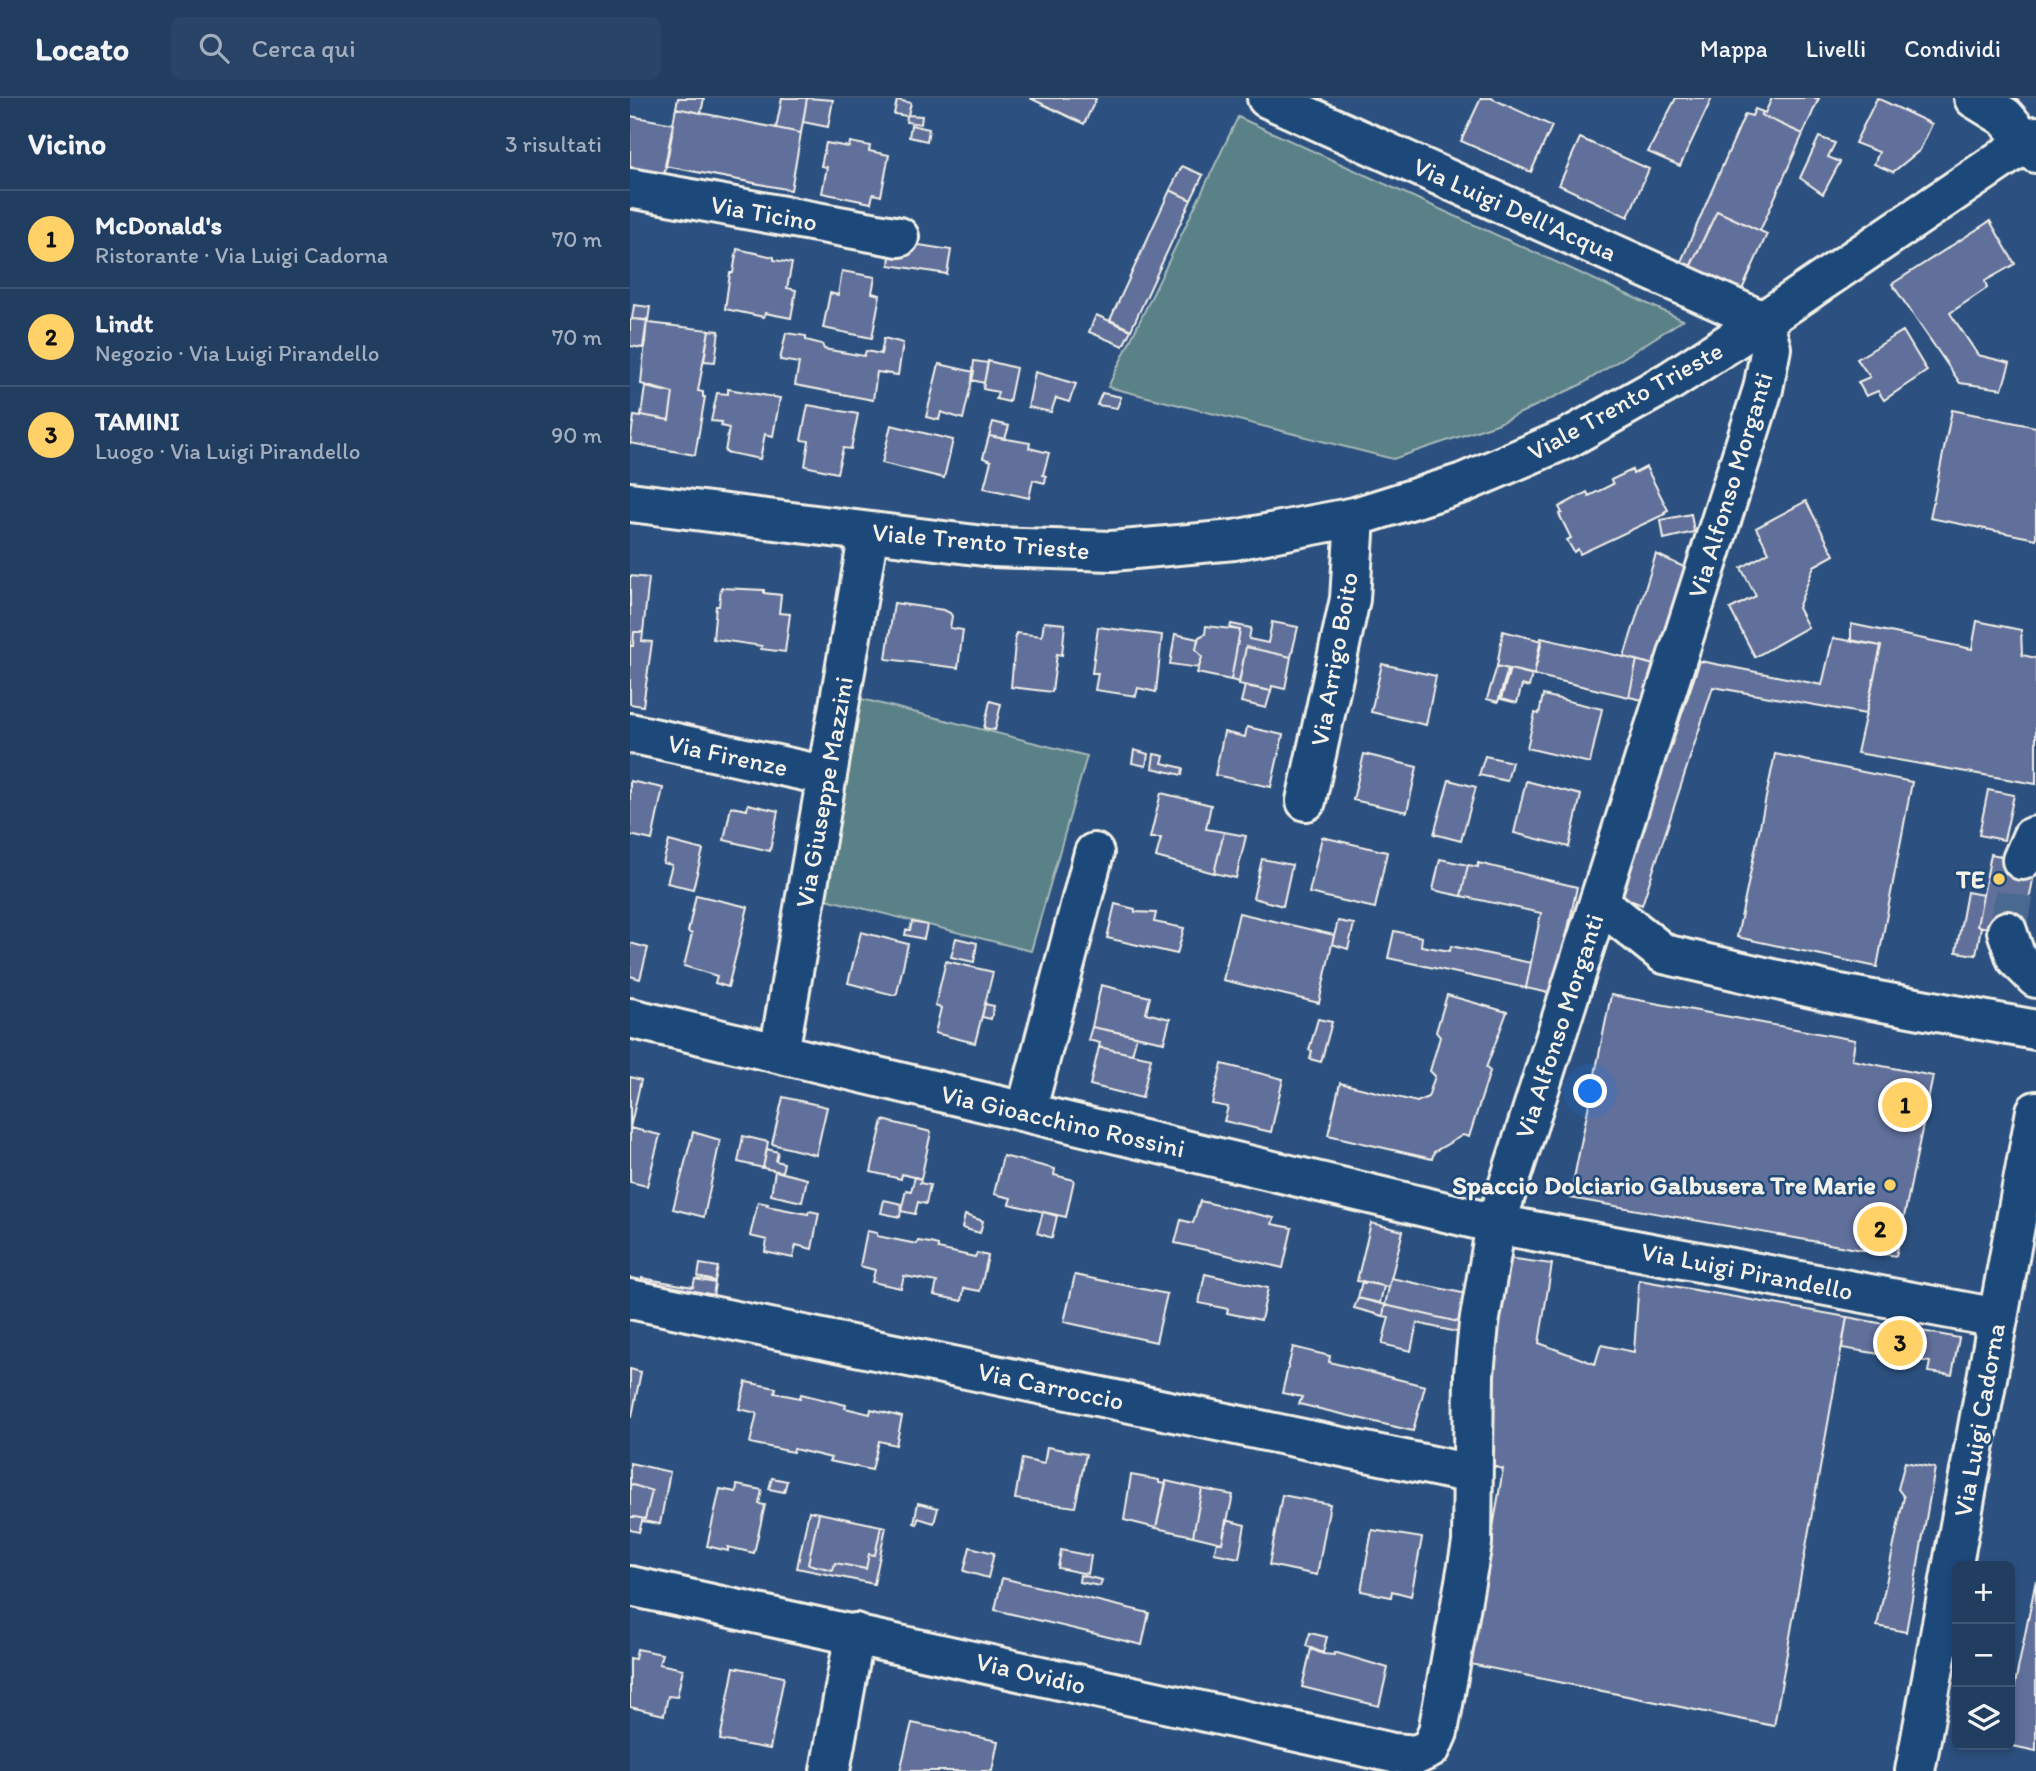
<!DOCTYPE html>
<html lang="it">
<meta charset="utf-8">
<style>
body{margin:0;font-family:Itim,sans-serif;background:#294466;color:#f1f3f6}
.controls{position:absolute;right:21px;bottom:21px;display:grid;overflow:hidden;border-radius:10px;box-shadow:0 4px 10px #0003}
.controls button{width:63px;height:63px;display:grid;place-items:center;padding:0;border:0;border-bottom:2px solid #3e5675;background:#213d60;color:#f1f3f6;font:35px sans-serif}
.you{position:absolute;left:961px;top:994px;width:24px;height:24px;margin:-18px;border:5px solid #fff;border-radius:50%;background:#1a73e8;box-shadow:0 0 0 10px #1a73e833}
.badge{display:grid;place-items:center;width:46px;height:46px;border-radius:50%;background:#ffd166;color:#111;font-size:23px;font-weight:700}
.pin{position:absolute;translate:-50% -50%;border:4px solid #fff;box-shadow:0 2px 7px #0006}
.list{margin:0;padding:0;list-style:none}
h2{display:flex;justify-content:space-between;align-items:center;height:91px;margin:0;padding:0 28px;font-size:30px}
h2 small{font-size:23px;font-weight:400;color:#a2aebd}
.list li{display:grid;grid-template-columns:46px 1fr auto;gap:21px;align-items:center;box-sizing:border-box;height:98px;padding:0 28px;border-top:2px solid #3e5675}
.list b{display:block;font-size:26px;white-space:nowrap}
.list p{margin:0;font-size:23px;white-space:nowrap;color:#a2aebd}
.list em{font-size:23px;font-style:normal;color:#a2aebd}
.icon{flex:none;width:38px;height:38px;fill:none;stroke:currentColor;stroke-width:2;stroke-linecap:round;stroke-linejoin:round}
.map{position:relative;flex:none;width:1406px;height:1673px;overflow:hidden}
header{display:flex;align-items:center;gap:42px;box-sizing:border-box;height:98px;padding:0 35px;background:#213d60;border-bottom:2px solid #3e5675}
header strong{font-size:33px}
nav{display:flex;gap:38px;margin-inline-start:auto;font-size:24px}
.search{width:490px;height:63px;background:#294466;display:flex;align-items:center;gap:18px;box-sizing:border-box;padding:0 24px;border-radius:10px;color:#a2aebd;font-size:26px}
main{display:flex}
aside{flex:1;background:#213d60}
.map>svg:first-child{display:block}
.green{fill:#5a8187;stroke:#a7b9b8;stroke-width:2}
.building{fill:#616f9b;stroke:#f4f1e8;stroke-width:2}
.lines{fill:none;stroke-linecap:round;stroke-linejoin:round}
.minor-tunnel{stroke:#4a6990;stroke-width:38;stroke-dasharray:38 19;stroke-linecap:butt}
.minor-casing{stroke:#f4f1e8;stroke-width:44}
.major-casing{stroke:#f4f1e8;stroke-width:44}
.minor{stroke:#1f4a7a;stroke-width:38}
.major{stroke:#1f4a7a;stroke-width:38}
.poi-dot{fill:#ffd166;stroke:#1f4a7a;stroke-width:2.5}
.labels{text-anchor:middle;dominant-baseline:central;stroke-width:5;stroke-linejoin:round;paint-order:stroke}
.street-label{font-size:26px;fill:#f4f1e8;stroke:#1f4a7a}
.poi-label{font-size:26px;font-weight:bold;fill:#f4f1e8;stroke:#1f4a7a;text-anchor:end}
</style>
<header>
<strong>Locato</strong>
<div class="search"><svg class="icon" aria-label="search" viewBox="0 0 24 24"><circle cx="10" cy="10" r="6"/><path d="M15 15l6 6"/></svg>Cerca qui</div>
<nav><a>Mappa</a><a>Livelli</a><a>Condividi</a></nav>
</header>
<main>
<aside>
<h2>Vicino<small>3 risultati</small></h2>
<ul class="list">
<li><span class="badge">1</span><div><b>McDonald's</b><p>Ristorante · Via Luigi Cadorna</p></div><em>70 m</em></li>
<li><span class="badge">2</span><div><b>Lindt</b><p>Negozio · Via Luigi Pirandello</p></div><em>70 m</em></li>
<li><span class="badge">3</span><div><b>TAMINI</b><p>Luogo · Via Luigi Pirandello</p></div><em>90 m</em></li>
</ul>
</aside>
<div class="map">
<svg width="1406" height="1673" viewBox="0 0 1406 1673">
<rect width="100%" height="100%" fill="#2c5180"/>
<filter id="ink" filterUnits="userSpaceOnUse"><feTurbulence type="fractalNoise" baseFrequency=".0143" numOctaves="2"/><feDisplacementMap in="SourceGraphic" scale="14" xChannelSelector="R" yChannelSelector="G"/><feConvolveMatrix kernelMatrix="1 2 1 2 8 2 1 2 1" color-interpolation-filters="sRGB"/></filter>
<g filter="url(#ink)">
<path class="green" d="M608 19 1053 222 952 286 867 326 763 361 478 289Z
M224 599 457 658 401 853 188 799Z"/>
<path class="building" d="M48 0H74L71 15 46 10Z
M152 0H177L171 35 146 30Z
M177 0 203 2 198 29 173 24Z
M400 0H463L466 1 454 26Z
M851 0H861L922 28 901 74 831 43Z
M1046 0H1082L1050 68 1018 54Z
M1142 0H1189L1173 36 1131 17 1133 14 1135 15Z
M1247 0 1302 26 1290 52 1263 74 1244 66 1249 54 1225 45Z
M267 2 281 5 278 17 292 18 291 26 276 24 277 18 264 16Z
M46 10 171 35 161 92 35 68Z
M1125 11 1133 14 1131 17 1173 36 1130 133 1087 113 1060 170 1050 166 1115 16 1122 18Z
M0 18 44 26 34 79 0 72Z
M281 27 299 31 297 43 279 39Z
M1189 39 1205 45 1198 59 1210 64 1193 96 1170 80Z
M950 40 1019 71 998 119 929 87Z
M220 44 240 48 239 53 259 57 251 98 243 96 241 105 192 95 197 69 191 68 196 45 219 49Z
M552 68 573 77 561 102 540 92Z
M540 92 561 102 501 232 480 222Z
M1087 113 1137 136 1111 194 1059 171Z
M1360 123 1385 166 1355 183 1357 190 1320 215 1348 257 1380 265 1372 291 1330 285 1262 186Z
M270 144 321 152 317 176 259 167 260 158 268 160Z
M107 151 144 159V162L162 165 157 190 166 192 161 220 135 215 134 219 95 211 100 175H103Z
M212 173 245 179 242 195 250 197 242 240 193 230 200 195 208 197Z
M4 207 20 209 18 223 2 221Z
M466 217 501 232 493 248 459 234Z
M2 221 17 222 13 250 0 248V223Z
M17 222 19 225 79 232 68 293 73 294V299H75L65 357 0 345 4 318 11 319V317L39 322 43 295 11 286Z
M79 232 89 233 85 264 74 263Z
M1273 233 1297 273 1254 302 1248 293 1236 298 1228 284 1240 279 1227 261Z
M156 235 176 238V242L192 246 194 251 234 258 236 253 251 256 254 240 273 245 268 277 247 274 243 302 165 287 169 265 150 262Z
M344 263 358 265 354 285 342 282Z
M358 263 386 270 379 304 366 301 368 294 353 291Z
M309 266 344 274 333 321 311 314 309 322 296 319Z
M405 274 446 286 439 304 426 300 421 314 398 309Z
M15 289 43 295 39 322 11 317Z
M98 291 150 300 143 338 135 336 130 361 95 354 99 330 91 328 92 324 81 323 87 295 98 296Z
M472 295 491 299 487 310 467 307Z
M178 307 228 316 221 351 213 350 207 375 175 368 179 343 171 342Z
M1322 312 1406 329V441L1300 420Z
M363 324 379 328 375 341 359 338Z
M261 327 323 342 314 380 252 365Z
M359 338 400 345 399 350 419 355 413 377 416 378 415 385 403 382 399 400 354 390 361 363 353 360Z
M1016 369 1038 412 1034 414 1035 416 950 456 948 451 944 454 937 442 941 440 929 416 932 415 929 409 957 394 959 398 983 386 981 382 1002 372 1003 376Z
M1176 403 1204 457 1184 468 1168 510 1178 529 1125 559 1100 511 1126 498 1111 470 1139 454 1126 430Z
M1061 416 1064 434 1034 441 1031 422Z
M1026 456 1056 470 1024 567 994 559Z
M0 478 19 480 13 534H4L3 548H0Z
M91 490 134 492V495L151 497 149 515 160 516 155 554 131 551 132 548 83 541 86 508H89Z
M264 505 314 512 320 515 322 518 320 530 333 532 328 570 256 561Z
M1347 523 1391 532 1392 557 1406 560V686L1227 655 1251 548 1221 542V526L1342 551Z
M414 524 435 526 432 557 427 556 422 594 381 589 386 535 412 538Z
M642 524 668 529 661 559 616 549 609 584 601 582 610 532 600 530 601 526 621 530 619 541 638 545Z
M576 528 610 532 601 582 567 575 572 559 566 551 569 539 575 536Z
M468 529 532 537 526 594 508 590 506 598 465 592 468 575H462Z
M873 533 912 543 904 577 867 568Z
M4 534H13L12 543 22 544 13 608 0 606V548H3Z
M545 536 568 541 566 551 572 559 569 570 540 566Z
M911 540 1007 562 999 599 904 577Z
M1203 540 1251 548 1236 616 1083 589 1012 807 990 798 1070 563 1192 587Z
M616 549 661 559 655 591 642 588 641 593 609 586Z
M1007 562 1024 567 1013 602 999 599Z
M752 566 806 578 796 627 741 614Z
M867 568 878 571 868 604 857 601Z
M880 571 902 576 899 589 892 587 887 605 871 601Z
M615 588 641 593 636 610 611 604Z
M913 597 972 611 960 665 897 650 905 615 909 616Z
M360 603 371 606 365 632 354 630Z
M617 629 653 637 641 689 585 677 594 634 615 639Z
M504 652 518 656 516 668 502 665Z
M524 656 534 658 532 665 553 670 552 677 522 670Z
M734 656 787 669 777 714 723 702Z
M1145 656 1282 684 1247 869 1107 839Z
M855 658 882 664 877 683 849 677Z
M819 682 846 689 831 743 804 736Z
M0 683 33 690 22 742 0 737Z
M896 683 951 697 939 749 884 735Z
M1358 692 1384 697 1374 742 1349 737Z
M531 695 581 707 576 731 594 734 584 775 526 759 531 740H520Z
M118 706 148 713 140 753 94 742 101 709 117 712Z
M594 734 616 738 606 780 584 775Z
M692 739 757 754 745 810 679 795Z
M39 743 73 752 63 791 37 785 42 767 33 765Z
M1361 756 1406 765 1393 836 1347 828Z
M632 761 662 767 653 808 623 800Z
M810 761 838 767 831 798 803 792Z
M848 765 947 789 924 896 896 890 911 815 831 798 838 767 848 769Z
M1337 794 1353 797 1347 828 1351 829 1346 857 1326 854Z
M66 797 118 809 98 889 85 885 87 878 54 868 62 836 58 834Z
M485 806 505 811V814L526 815 524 824 554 830 547 856 477 840Z
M609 815 704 837 689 905 593 882Z
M708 823 724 826 718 851 702 846Z
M282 824 297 827 294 841 275 837 276 832H280Z
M764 833 792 839 791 848 820 853 821 848 901 865 896 890 758 860Z
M231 834 278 846 267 895 264 897 218 885Z
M326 840 347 845 344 864 321 859Z
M0 845 18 850 10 881 0 878Z
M316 863 363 874 345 945 305 935 311 910 305 908Z
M471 887 520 899 516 915 540 921 534 944 462 929Z
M817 897 877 914 856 970 860 973 839 1039 833 1037 804 1054 802 1061 698 1037 710 985 787 1004 798 999 805 978 800 973 810 939 806 934Z
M981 897 1225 942 1222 962 1303 978 1266 1158 940 1100Z
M355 906 364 908 361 921 352 919Z
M688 921 702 924 691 964 680 961 682 953 679 952Z
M462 929 507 938 502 956 469 949 470 945 458 942Z
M469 949 521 960 512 1000 460 987Z
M592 966 653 981 641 1034 594 1023 598 1009 582 1006Z
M0 979 11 982 0 1030 30 1037 17 1088 0 1084Z
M153 999 197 1009 186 1057 142 1046Z
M253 1022 301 1034 291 1081 272 1076 271 1081 241 1074Z
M63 1034 90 1042 74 1119 43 1111Z
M113 1038 138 1044 133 1070 108 1064Z
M137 1051 148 1054 146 1063 154 1065 152 1074 133 1070Z
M373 1058 425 1071 424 1077 444 1082 436 1119 379 1106 381 1100 364 1096Z
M145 1073 177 1081 172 1104 141 1097Z
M285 1079 291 1081 290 1085 300 1087 296 1106 288 1104 285 1116 271 1113 276 1092 281 1093Z
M254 1102 272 1106 270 1119 251 1115Z
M570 1103 644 1120 642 1126 662 1130 653 1170 545 1145 551 1122 563 1125Z
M128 1104 138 1106 137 1108 178 1116 179 1113 189 1115 182 1151 166 1147 163 1160 135 1154 137 1142 120 1138Z
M413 1114 427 1118 422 1140 407 1135Z
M335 1117 353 1123 350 1135 332 1130Z
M741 1125 773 1133 759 1189 727 1183Z
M237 1133 247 1135V1138L287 1146 288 1143 300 1145 308 1147V1151L345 1159 347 1155 358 1158 350 1193 334 1190 332 1203 304 1197 307 1184 274 1178 271 1190 242 1184 245 1172 230 1168Z
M877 1160 922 1166 909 1245 965 1266 971 1247 1004 1254 1009 1182 1217 1219 1144 1628 840 1566 873 1371 862 1368V1244Z
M70 1166 88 1169 85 1183 68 1179Z
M575 1176 638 1190 631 1222 597 1215 598 1211 569 1205Z
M445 1177 537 1196 526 1244 434 1224Z
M12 1180 63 1189 65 1181 85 1185 82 1205 10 1189Z
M761 1180 842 1197 837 1226 755 1207Z
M732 1183 754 1188 750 1205 728 1200Z
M728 1200 755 1207 753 1218 724 1210Z
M755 1207 837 1226 835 1236 787 1225 781 1253 752 1246 759 1219 753 1218Z
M1217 1219 1329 1240 1322 1277 1298 1274 1300 1264 1212 1250Z
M663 1249 700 1258 699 1264 795 1288 783 1333 669 1306 672 1299 652 1295Z
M0 1271 11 1274 2 1318 0 1317Z
M116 1284 146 1290 145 1295 170 1300 171 1296 216 1307 215 1310 240 1316 241 1311 272 1319 266 1347 249 1343 242 1372 199 1363 201 1360 164 1351 163 1354 120 1345 127 1315 109 1311Z
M417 1349 456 1356 445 1409 385 1401 392 1361 414 1366Z
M1275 1364 1305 1370 1276 1534 1247 1528 1274 1399 1268 1391Z
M0 1365 40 1374 30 1426 12 1423 9 1434 0 1432V1418L15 1421 22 1393 0 1386Z
M501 1377 529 1382V1385L536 1386 526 1430 494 1422Z
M142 1380 157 1383 154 1394 139 1391Z
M536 1383 572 1391 563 1438 526 1430Z
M0 1386 22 1393 15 1421 0 1418Z
M107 1387 132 1392 129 1406 135 1407 124 1455 98 1449V1453L77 1448 90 1391 106 1394Z
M572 1391 603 1397 592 1445 563 1438Z
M652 1397 700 1406 687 1477 639 1467Z
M288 1405 308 1410 304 1425 288 1420 287 1426 284 1425Z
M179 1413 189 1415 178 1466 203 1472 205 1465 236 1471 239 1456 245 1457 251 1428 256 1429 244 1486 167 1470Z
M189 1415 251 1428 245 1457 239 1456 236 1471 205 1465 203 1472 178 1466Z
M596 1422 615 1427 609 1460 584 1455 587 1444 592 1445Z
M742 1432 792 1440 781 1498 762 1493 761 1499 731 1493Z
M340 1449 364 1455 358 1480 334 1473Z
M431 1452 461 1458 458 1476 428 1470Z
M450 1477 472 1482 470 1488 449 1484Z
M372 1480 519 1515 512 1547 365 1512Z
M1406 1482V1653L1378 1647 1380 1611Z
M680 1535 697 1539 693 1555 676 1548Z
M7 1551 32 1556 29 1566 53 1571 47 1599 38 1598 34 1617 0 1609V1560L5 1561Z
M681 1551 693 1556 704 1557V1554L758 1570 749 1608 672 1589Z
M104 1569 154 1579 140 1651 90 1642Z
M282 1625 368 1643 362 1673H270Z"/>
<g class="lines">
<path class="minor-tunnel" d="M1377 833 1392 762"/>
<defs>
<path id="minor" d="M637 0 1133 223
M1344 0 1375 19 1406 55
M0 90 269 139
M0 404 362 449 482 453 604 442 725 419 833 385 938 340 1040 283 1133 223 1406 38
M0 635 197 678
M676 703 720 501 725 419
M1392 762 1402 739 1406 738
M969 804 1034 856 1204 895 1406 932
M1377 833 1386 860 1406 880
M0 920 866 1126 1368 1220
M149 955 239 434
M396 1014 464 755
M0 1201 842 1376
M0 1488 763 1655 786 1657 801 1650 808 1634 842 1445 844 1276 849 1226 866 1126 1133 291 1141 250 1133 223
M200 1673 225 1535"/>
<path id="major" d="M1285 1673 1406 1013"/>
</defs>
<use href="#minor" class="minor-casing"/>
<use href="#major" class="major-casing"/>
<use href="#minor" class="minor"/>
<use href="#major" class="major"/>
</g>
</g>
<g class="poi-dot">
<circle cx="1369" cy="781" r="7"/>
<circle cx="1260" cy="1087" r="7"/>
</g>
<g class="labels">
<g class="street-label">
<text transform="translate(885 111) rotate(24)">Via Luigi Dell'Acqua</text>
<text transform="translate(134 115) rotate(10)">Via Ticino</text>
<text transform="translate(995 303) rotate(-29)">Viale Trento Trieste</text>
<text transform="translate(1100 387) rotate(-73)">Via Alfonso Morganti</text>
<text transform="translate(351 443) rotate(5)">Viale Trento Trieste</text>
<text transform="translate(704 561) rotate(-80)">Via Arrigo Boito</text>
<text transform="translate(98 657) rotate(12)">Via Firenze</text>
<text transform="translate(194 694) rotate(-80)">Via Giuseppe Mazzini</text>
<text transform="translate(929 928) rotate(-72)">Via Alfonso Morganti</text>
<text transform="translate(433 1023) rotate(13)">Via Gioacchino Rossini</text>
<text transform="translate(1117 1173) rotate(11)">Via Luigi Pirandello</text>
<text transform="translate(421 1288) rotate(12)">Via Carroccio</text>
<text transform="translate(1349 1322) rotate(-80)">Via Luigi Cadorna</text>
<text transform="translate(401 1575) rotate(13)">Via Ovidio</text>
</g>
<g class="poi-label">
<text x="1355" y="781">TE</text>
<text x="1246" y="1087">Spaccio Dolciario Galbusera Tre Marie</text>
</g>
</g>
</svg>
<div class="controls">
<button>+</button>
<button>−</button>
<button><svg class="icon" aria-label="layers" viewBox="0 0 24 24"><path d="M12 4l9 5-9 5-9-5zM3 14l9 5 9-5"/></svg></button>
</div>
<div class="you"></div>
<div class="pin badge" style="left:1275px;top:1007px">1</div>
<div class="pin badge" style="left:1250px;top:1131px">2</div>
<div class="pin badge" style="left:1270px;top:1245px">3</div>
</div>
</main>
